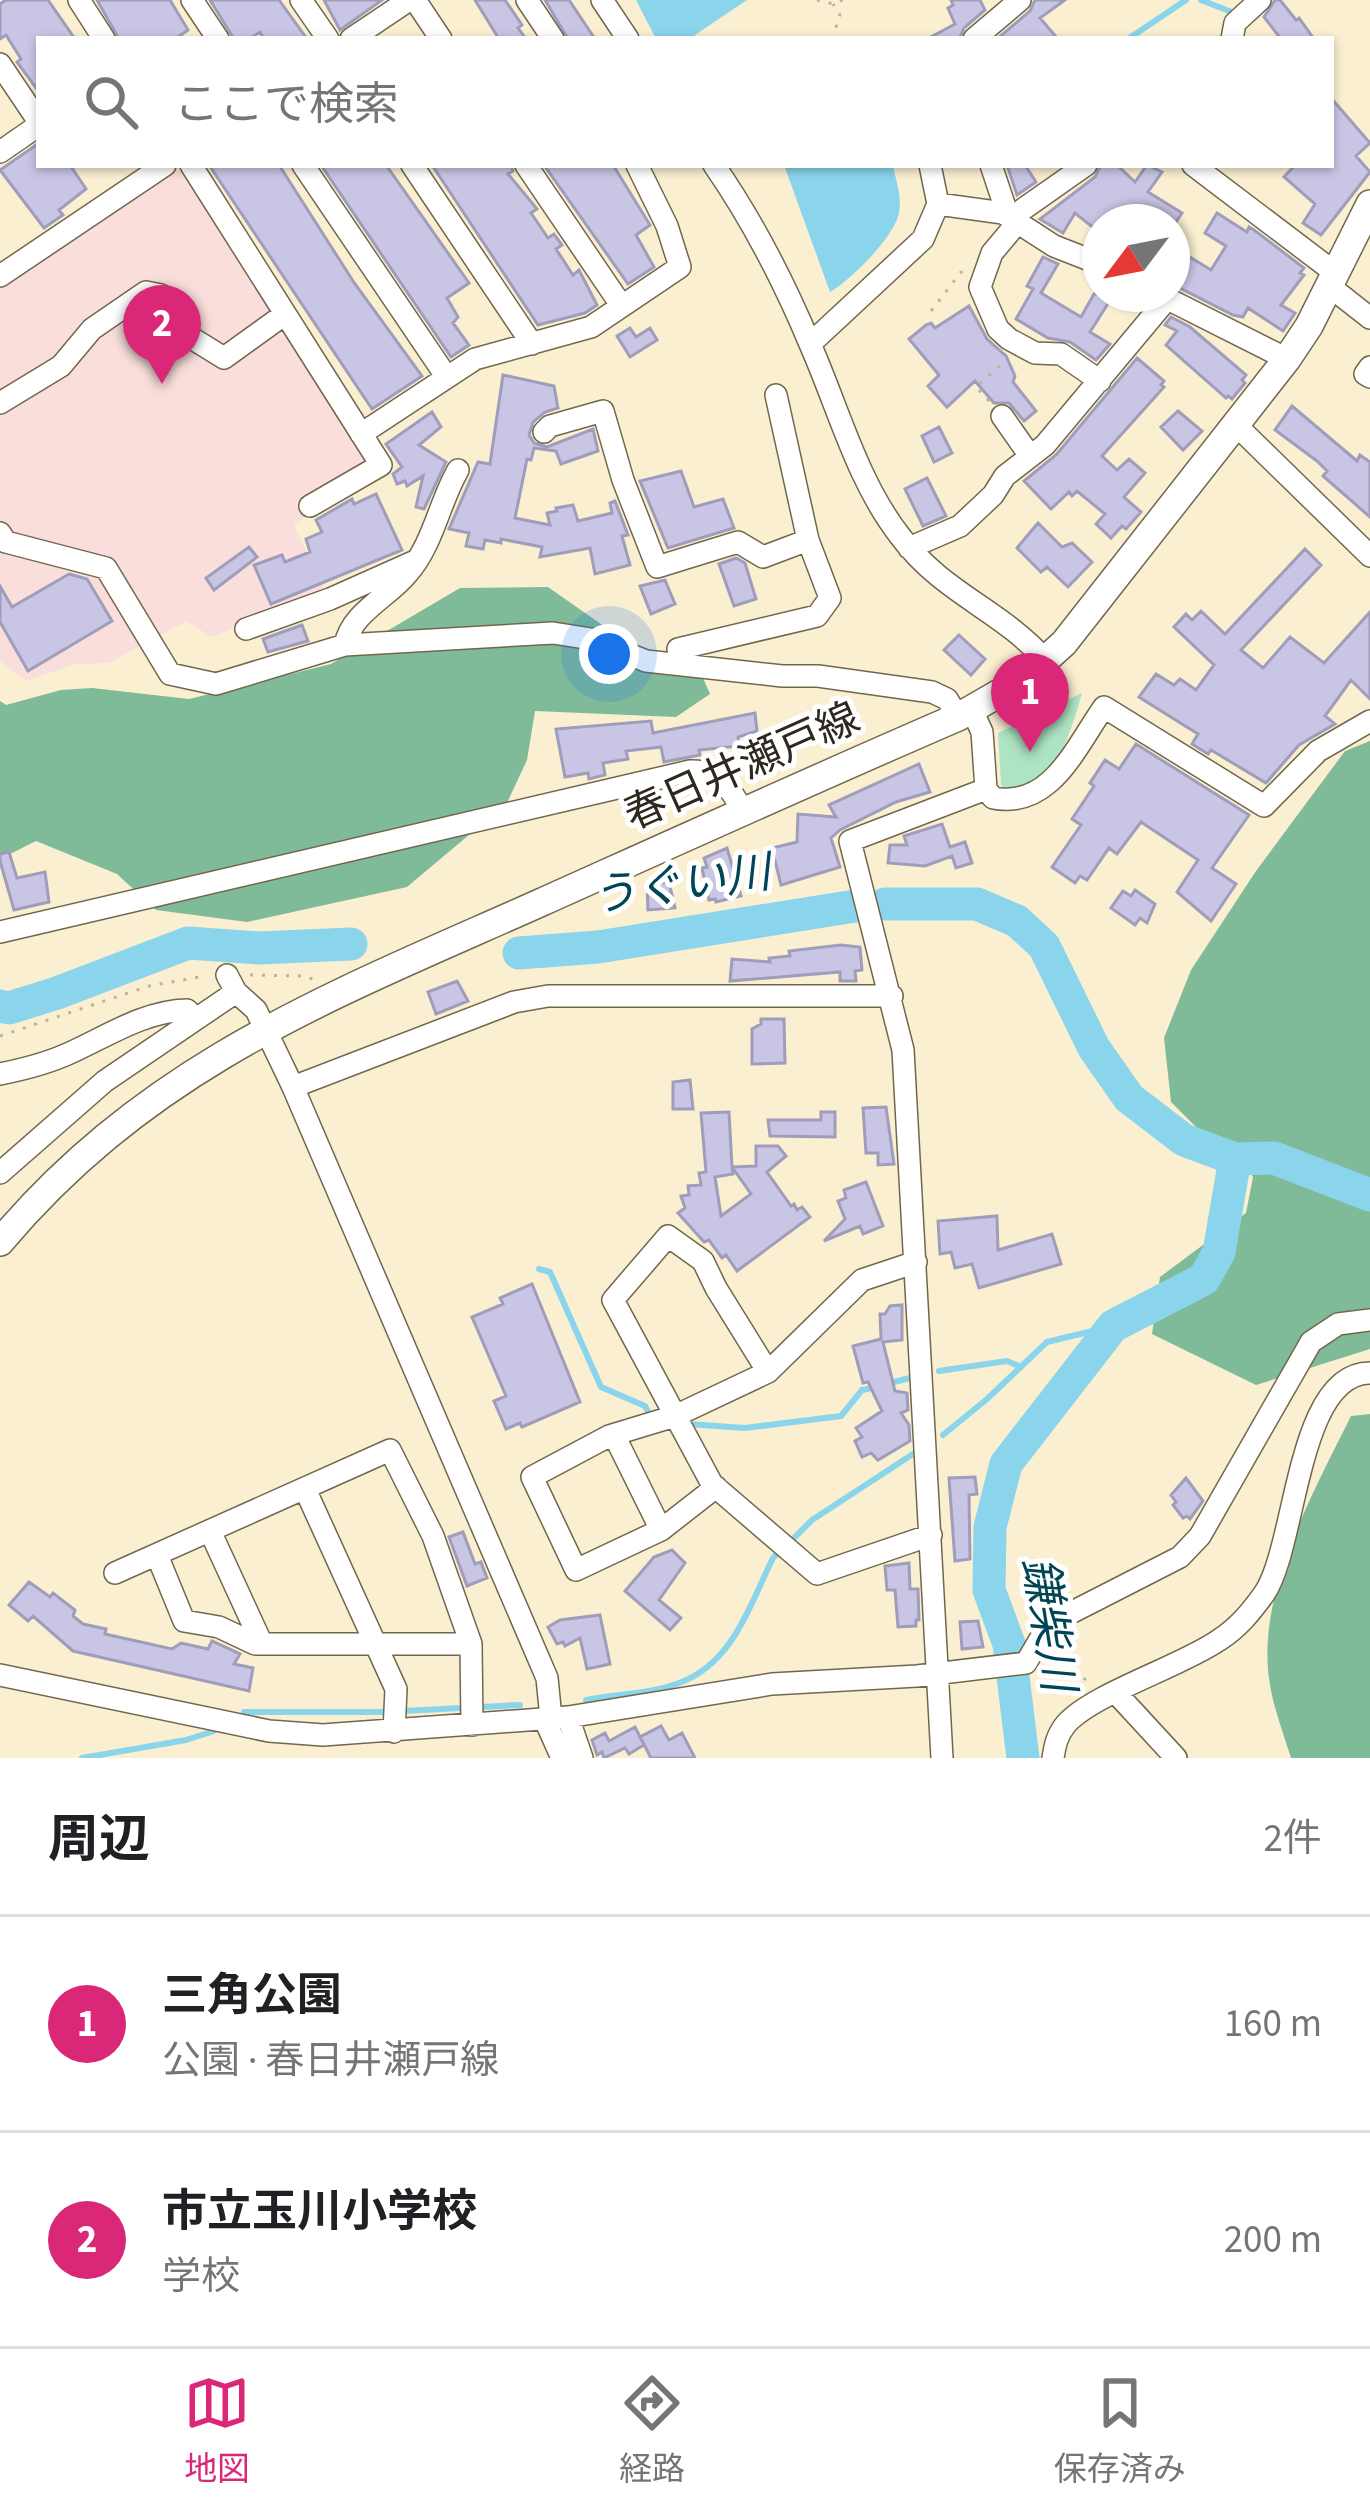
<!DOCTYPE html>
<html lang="ja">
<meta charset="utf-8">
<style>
body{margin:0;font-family:"Source Sans 3","Noto Sans JP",sans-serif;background:#f2f2f2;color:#202124}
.compass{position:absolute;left:1082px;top:204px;width:108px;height:108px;border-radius:50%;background:#fff;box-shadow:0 3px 9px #0004;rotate:238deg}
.you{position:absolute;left:609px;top:654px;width:42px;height:42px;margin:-30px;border:9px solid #fff;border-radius:50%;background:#1a73e8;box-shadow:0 0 0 18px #1a73e833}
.badge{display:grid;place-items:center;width:78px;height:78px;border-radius:50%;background:#db2777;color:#fff;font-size:39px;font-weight:700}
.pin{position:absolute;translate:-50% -99px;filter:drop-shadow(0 3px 6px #0008)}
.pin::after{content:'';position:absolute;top:63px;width:42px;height:36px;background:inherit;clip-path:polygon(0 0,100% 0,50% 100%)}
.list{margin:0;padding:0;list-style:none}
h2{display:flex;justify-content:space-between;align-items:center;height:156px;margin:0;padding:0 48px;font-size:51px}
h2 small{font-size:39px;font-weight:400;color:#757577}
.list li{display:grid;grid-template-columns:78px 1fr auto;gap:36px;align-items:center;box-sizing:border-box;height:216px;padding:0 48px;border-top:3px solid #e0e0e0}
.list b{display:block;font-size:45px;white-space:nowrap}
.list p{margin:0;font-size:39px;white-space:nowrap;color:#757577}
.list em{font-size:39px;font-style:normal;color:#757577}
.icon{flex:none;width:66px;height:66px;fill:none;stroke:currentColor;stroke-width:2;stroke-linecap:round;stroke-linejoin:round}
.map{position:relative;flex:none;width:1370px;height:1758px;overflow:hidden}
.search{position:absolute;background:#fff;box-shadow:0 3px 9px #0004;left:36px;right:36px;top:36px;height:132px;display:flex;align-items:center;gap:30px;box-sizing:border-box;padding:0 42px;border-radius:0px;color:#757577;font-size:45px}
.sheet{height:588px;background:#fff}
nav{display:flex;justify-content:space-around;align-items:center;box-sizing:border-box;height:168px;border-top:3px solid #e0e0e0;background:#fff;font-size:33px;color:#757577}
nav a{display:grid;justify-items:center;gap:6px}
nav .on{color:#db2777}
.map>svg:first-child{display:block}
.education{fill:#f9dedb}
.green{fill:#ade5c4}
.forest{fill:#7fbb99}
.water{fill:#8ad5eb}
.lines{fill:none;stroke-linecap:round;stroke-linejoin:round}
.stream{stroke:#8ad5eb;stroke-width:6}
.river{stroke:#8ad5eb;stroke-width:33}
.building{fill:#c8c6e4;stroke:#9f9dba;stroke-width:3;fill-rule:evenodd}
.minor-casing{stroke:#72674d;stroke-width:24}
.major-casing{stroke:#72674d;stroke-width:30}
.path{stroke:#bdb39b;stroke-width:3;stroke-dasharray:3 9;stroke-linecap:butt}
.minor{stroke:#fff;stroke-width:21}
.major{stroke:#fff;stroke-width:27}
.labels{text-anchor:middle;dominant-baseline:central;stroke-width:10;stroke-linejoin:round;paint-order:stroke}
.street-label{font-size:42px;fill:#2e291e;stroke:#fff}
.water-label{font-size:45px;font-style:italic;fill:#004554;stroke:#fff}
</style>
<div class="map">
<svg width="1370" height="1758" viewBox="0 0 1370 1758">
<rect width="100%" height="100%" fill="#fbefd1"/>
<path class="education" d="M172 169 179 170 374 460 307 500V516L294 525 327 594 211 637 187 621 109 663 75 664 27 681 0 661V286Z"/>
<path class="green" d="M1082 693C1071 731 1057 786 1012 795L1001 785 998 733Z"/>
<path class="forest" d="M548 587 638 650 700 671 710 694 676 717 535 711 527 760 507 803 407 887 247 922 156 910 117 874 36 841 0 859V701L6 705 61 690 92 688 189 699 331 664 460 588Z
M1370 741V1349L1256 1385 1152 1334 1160 1277 1246 1213 1253 1177 1241 1157 1212 1143 1171 1102 1164 1038 1191 970 1256 871 1345 751Z
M1370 1414V1758H1291C1283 1732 1272 1704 1269 1678 1257 1592 1314 1491 1351 1416Z"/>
<path class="water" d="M636 0H747L689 39H656Z
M784 165H893C896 181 902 197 899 213 895 236 850 281 830 292Z"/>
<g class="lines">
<path class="stream" d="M1201 0 1234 13
M1128 39 1186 0
M539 1269 550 1272 601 1387 645 1406 651 1417
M939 1371 1007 1361 1021 1367
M890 1383 910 1378
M688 1424 745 1428 841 1416 862 1390 877 1387
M943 1435 987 1399 1047 1342 1113 1326
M790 1542 812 1520 916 1452
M586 1700C615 1694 651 1694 679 1683 733 1664 750 1604 773 1558L780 1551
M403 1711 520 1705
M244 1712H389
M82 1758 186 1740 214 1731"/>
<path class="river" d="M885 904H977L1017 921 1044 946 1094 1048 1129 1098 1184 1140 1235 1159 1274 1158 1370 1195
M519 953 598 947 855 906
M0 1006 9 1008 57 993 188 943 259 948 351 944
M1023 1758 1009 1644 989 1590 990 1527 1006 1464 1113 1326 1204 1279 1219 1252 1235 1159"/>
</g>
<path class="building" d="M6 0H48L75 39H39V92L17 62 21 59 6 35 0 39V4Z
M97 0H170L188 30 175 39H119Z
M210 0H279L307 39H264L260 32 249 39H234Z
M324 0H382L340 30Z
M475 0H505L522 25 518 28 526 39H499Z
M545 0H569L595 39H568Z
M951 0H980L985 10 964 28 959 39H927L955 24 948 8 953 5Z
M1035 0H1065L1040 18 1058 39H997L1030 11Z
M1275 0H1280L1296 20 1299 18 1314 39H1281L1264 17Z
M1331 98 1370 143 1356 156 1370 172 1321 235 1303 223 1315 204 1284 177 1295 165H1331Z
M39 143V165H70L86 189 59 210 63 215 44 228 0 170Z
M209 165H279L355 284 422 376 372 409Z
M321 165H386L469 283 447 298 458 317 453 323 469 345 451 357Z
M432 165H511L513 171 508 174 537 209 531 213 548 238 554 234 562 245 556 249 573 275 579 270 597 305 585 313 538 325Z
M544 165H613L650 225 636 235 654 267 628 284Z
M1007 165H1025L1036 182 1017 195Z
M1101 165H1117L1135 182 1147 165 1162 172 1148 192 1182 213 1176 222H1142L1130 214 1125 222H1100V233L1075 213 1063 233 1040 219 1095 177Z
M1217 213 1247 232 1249 227 1254 230 1304 268 1300 273 1304 275 1281 305 1295 313 1283 331 1248 308 1243 317 1233 315 1172 284V246L1211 270 1226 246 1205 233Z
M1043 257 1058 264 1041 293 1081 317 1094 294H1114L1090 332 1110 344 1096 360 1070 342 1048 338 1016 319 1033 289 1027 286Z
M969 306 987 339 1006 356 1015 376 1013 382 1036 411 1024 421 1009 403H994L975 381 947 407 928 386 939 375 909 339 926 325 931 323 935 328Z
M1171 317 1190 327 1246 375 1242 380 1245 383 1232 399 1228 396 1226 398 1166 345 1177 331 1165 325Z
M630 328 636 337 650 328 657 340 630 357 617 336Z
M1137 358 1164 381 1161 385 1164 387 1102 456 1117 470 1129 459 1145 473 1124 497 1141 512 1126 529 1122 526 1111 538 1096 524 1105 514 1077 491 1072 496 1069 492 1051 509 1024 481 1056 455Z
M503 375 554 386 558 408 545 412 533 422 529 435 534 443 547 447 593 429 598 451 561 464 556 451 534 448 531 460 527 459 515 518 550 525 547 513 557 511 556 508 573 505 578 521 612 513 610 503 615 501 628 535 622 536 630 565 595 574 590 548 540 557 542 547 501 539V543L485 540 483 549 466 546 469 533 449 529 478 462 490 464Z
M1292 406 1357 461 1360 455 1370 462V517L1323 476 1327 471 1317 461 1275 430Z
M1178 411 1202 431 1183 450 1161 427Z
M432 412 441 427 419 445 446 462 424 509 416 507 423 476 407 486 405 481 397 484 393 474 402 467 386 444Z
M939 427 952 453 934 462 922 436Z
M681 471 694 507 723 499 734 528 668 548 640 481Z
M927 478 946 516 923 526 905 489Z
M376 494 402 550 271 604 254 565 282 555 285 562 310 552 306 539 322 532 316 520 352 499 354 504Z
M1038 523 1062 547 1072 543 1092 562 1068 587 1047 567 1041 572 1017 548Z
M249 547 257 557 214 590 206 578Z
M1305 549 1321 565 1241 650 1263 668 1290 637 1324 663 1370 612V699L1351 680 1325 716 1335 724 1299 745 1266 783 1211 750 1208 754 1192 744 1198 734 1139 697 1156 674 1174 685 1180 679 1196 690 1214 665 1174 627 1186 614 1192 620 1201 611 1225 634Z
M736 558 745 563 756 599 734 606 719 564Z
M69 574 87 579 112 621 28 671 0 622V586L12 607Z
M665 580 675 604 651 614 640 586Z
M302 625 308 641 268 652 263 639Z
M959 635 985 659 971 675 944 650Z
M755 713 757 731 738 737 739 746 699 750 700 755 664 762 661 747 626 751 628 759 603 763 605 775 589 779 588 773 565 777 556 729 651 721 653 733Z
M1136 744 1249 815 1212 868 1236 884 1211 921 1177 892 1198 860 1141 822 1117 854 1109 848 1087 880 1080 876 1075 883 1052 867 1081 825 1072 819 1094 786 1090 783 1105 760 1119 769Z
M919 764 930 792 896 802 840 830 831 838 840 867 781 885 772 848 797 842 798 814 836 817 829 805Z
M942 824 950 847 965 842 972 863 956 868 952 856 925 866 888 863 890 845H907L904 836Z
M727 848 741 896 716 902 715 899 709 900 702 868 707 867 704 858Z
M9 852 17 878 45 872 49 902 14 910 0 861V854Z
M669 882 675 908 648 910 647 884Z
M1135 890 1155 904 1147 923 1140 918 1135 925 1111 908 1123 891 1131 896Z
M841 945 860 947 862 970 855 971 856 981H840V972L730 981 732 959 770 962 769 958 790 956 789 951Z
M457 981 468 1001 436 1014 428 992Z
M761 1019H784L785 1063 752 1064V1029L761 1024Z
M690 1080 693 1109H673V1082Z
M886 1107 894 1164 878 1165V1153H866L863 1108Z
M729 1112 732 1167 756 1166V1146H778L786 1156 767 1172 791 1206 794 1204 797 1210 802 1207 810 1217 737 1271 726 1255 722 1258 709 1240 704 1242 678 1213 685 1208 681 1196 689 1195 688 1186 701 1185 699 1173 706 1172 701 1113ZM732 1167 751 1194 721 1216 715 1177 733 1174Z
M821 1112H835V1137L770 1136 768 1120H821Z
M866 1182 883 1226 863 1234 860 1226 824 1241 845 1219 838 1201 846 1198 844 1190Z
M997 1216 998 1250 1052 1234 1061 1264 979 1288 972 1264 955 1268 951 1252 940 1254 938 1221Z
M532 1284 580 1402 522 1427 520 1423 506 1429 494 1401 506 1396 472 1317 503 1304 500 1298Z
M902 1305V1340L883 1342 895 1391 907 1393 908 1410 901 1413 909 1425 910 1441 878 1460 871 1453 862 1457 855 1441 862 1437 856 1428 882 1411 868 1382 863 1383 853 1346 881 1339 880 1314H885L890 1306Z
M975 1477 977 1494 969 1495 970 1559 955 1561 949 1478Z
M1186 1478 1203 1501 1190 1519 1187 1516 1183 1518 1173 1505 1176 1502 1171 1495Z
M463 1532 475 1564 481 1562 487 1578 467 1586 449 1537Z
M672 1550 685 1563 659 1600 681 1618 670 1630 625 1591 654 1557Z
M909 1563 910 1589H918L919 1620H916V1626L898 1627 895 1590H887L885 1566Z
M29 1582 50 1597 53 1593 75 1610 73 1616 83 1624 106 1629 105 1634 172 1649 181 1643 208 1649 212 1641 240 1654 234 1664 253 1668 249 1691 73 1651 33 1616 28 1621 9 1605Z
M600 1615 610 1664 587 1669 580 1638 565 1646 563 1642 557 1644 548 1627 560 1620Z
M978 1621 983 1647 962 1649 960 1622Z
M661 1726 669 1740 682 1733 695 1758H651L640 1737Z
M635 1727 644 1745 629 1754 625 1748 604 1758 602 1752 597 1755 592 1740 605 1733 609 1741Z"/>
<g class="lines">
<defs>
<path id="minor" d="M79 0 104 39
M192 0 218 39
M301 0 328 39
M415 0 441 39
M527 0 553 39
M602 0 628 39
M351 39 409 0
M974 39 1020 0
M1232 39 1235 23 1260 0
M0 64 39 122
M0 152 39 125
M191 165 381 465 310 506
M303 165 446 376
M412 165 532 344
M526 165 621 305
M714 165C752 220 784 282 810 344 838 407 857 481 900 536 943 594 1002 610 1046 661
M991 165 1005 207 1003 213
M1193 165 1334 272
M938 204 1003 213 1054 246 1100 264
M1012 217 1086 165
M1018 222 992 253 980 287 998 329 1009 339 1035 353 1061 354 1100 381
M0 276 165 165
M1328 285 1370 318
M1158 294 1287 359
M810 344 923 239 938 204 930 165
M1370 367 1365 374 1370 377
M0 403 61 366 92 329 146 292 161 295 190 337 224 358 285 314
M1002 416 1030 456
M1237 426 1370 556
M544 432 550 426 603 411 623 480 657 567 738 542 763 557 808 540
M361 434 475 359 591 327 680 267 667 226 637 165
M0 533 6 542 106 568 170 674 216 684 345 645 553 633 591 639 646 661 782 676H818L932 692 947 699 958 717
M909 548 960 526 993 495 1005 476 1045 445 1167 299
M246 629 330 599 413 562
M345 645C351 613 387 598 407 574 433 545 439 503 458 470
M681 664 678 649 817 616 830 598 808 540 776 395
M986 789 993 798C1051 809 1075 748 1104 707L1264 806 1318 751 1370 721
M0 932 690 771C719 770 731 788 743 812
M227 975 236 992 256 1010 293 1087 547 1678 551 1718
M0 1074C25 1069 49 1063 72 1052 109 1035 145 1011 187 1010L195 1018
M293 1087 514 1002 548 996H892
M0 1173 105 1081 236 992
M768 1372 716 1288 703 1261 668 1236 613 1300 712 1484 817 1574 931 1535
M614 1435 661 1530
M716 1487 661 1530 576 1570 532 1477 609 1436 675 1416 768 1372 862 1280 916 1262
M305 1489 396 1689 394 1732
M210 1531 262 1644
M157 1555 184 1621 219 1627 255 1644H471
M115 1573 390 1450 433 1536 471 1644 472 1725
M0 1675 269 1731 323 1735 568 1717 772 1684 917 1676 1026 1663 1049 1624 1180 1557 1200 1536 1311 1342 1338 1324 1370 1320
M1117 1694 1176 1758
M568 1717 582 1758
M544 1718 562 1758
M942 1758 903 1050 850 841 986 789 982 732 972 710
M1053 1758C1055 1745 1057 1735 1066 1724 1092 1694 1182 1666 1219 1640 1238 1628 1251 1612 1264 1594 1297 1547 1296 1373 1370 1373"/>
<path id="major" d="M0 1242C152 1062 334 995 542 902 680 840 819 777 958 717L1024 679 1064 643 1287 359 1309 326 1370 204"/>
</defs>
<use href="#minor" class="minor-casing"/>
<use href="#major" class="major-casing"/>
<path class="path" d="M817 0 833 4 843 0
M832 39 840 15 833 4
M931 311 961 272 964 275
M989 401 976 387 1004 362
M250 975 305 976 317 981
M0 1036 149 986 205 976
M1051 1663 1091 1682"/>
<use href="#minor" class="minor"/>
<use href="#major" class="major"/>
</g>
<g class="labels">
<g class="street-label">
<text transform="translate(742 767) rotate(-24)">春日井瀬戸線</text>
</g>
<g class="water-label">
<text transform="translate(681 885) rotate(-8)">うぐい川</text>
<text transform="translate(1048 1624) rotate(81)">鎌柴川</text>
</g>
</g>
</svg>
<svg class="compass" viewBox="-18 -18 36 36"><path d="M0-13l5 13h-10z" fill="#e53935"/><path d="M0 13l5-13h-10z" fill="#757577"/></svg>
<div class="you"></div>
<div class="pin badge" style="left:1030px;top:752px">1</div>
<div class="pin badge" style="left:162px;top:384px">2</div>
<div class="search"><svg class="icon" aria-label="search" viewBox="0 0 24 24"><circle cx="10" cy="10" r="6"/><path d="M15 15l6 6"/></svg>ここで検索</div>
</div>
<section class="sheet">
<h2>周辺<small>2件</small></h2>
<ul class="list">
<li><span class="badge">1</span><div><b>三角公園</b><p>公園 · 春日井瀬戸線</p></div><em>160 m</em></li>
<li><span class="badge">2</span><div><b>市立玉川小学校</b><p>学校</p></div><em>200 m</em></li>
</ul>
</section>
<nav>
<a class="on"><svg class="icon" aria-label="map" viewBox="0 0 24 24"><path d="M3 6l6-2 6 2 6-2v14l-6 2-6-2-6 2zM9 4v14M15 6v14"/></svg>地図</a>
<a><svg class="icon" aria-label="directions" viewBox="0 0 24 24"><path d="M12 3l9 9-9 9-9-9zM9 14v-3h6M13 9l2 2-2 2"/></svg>経路</a>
<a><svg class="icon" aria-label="saved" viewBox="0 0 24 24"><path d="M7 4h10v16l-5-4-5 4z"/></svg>保存済み</a>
</nav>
